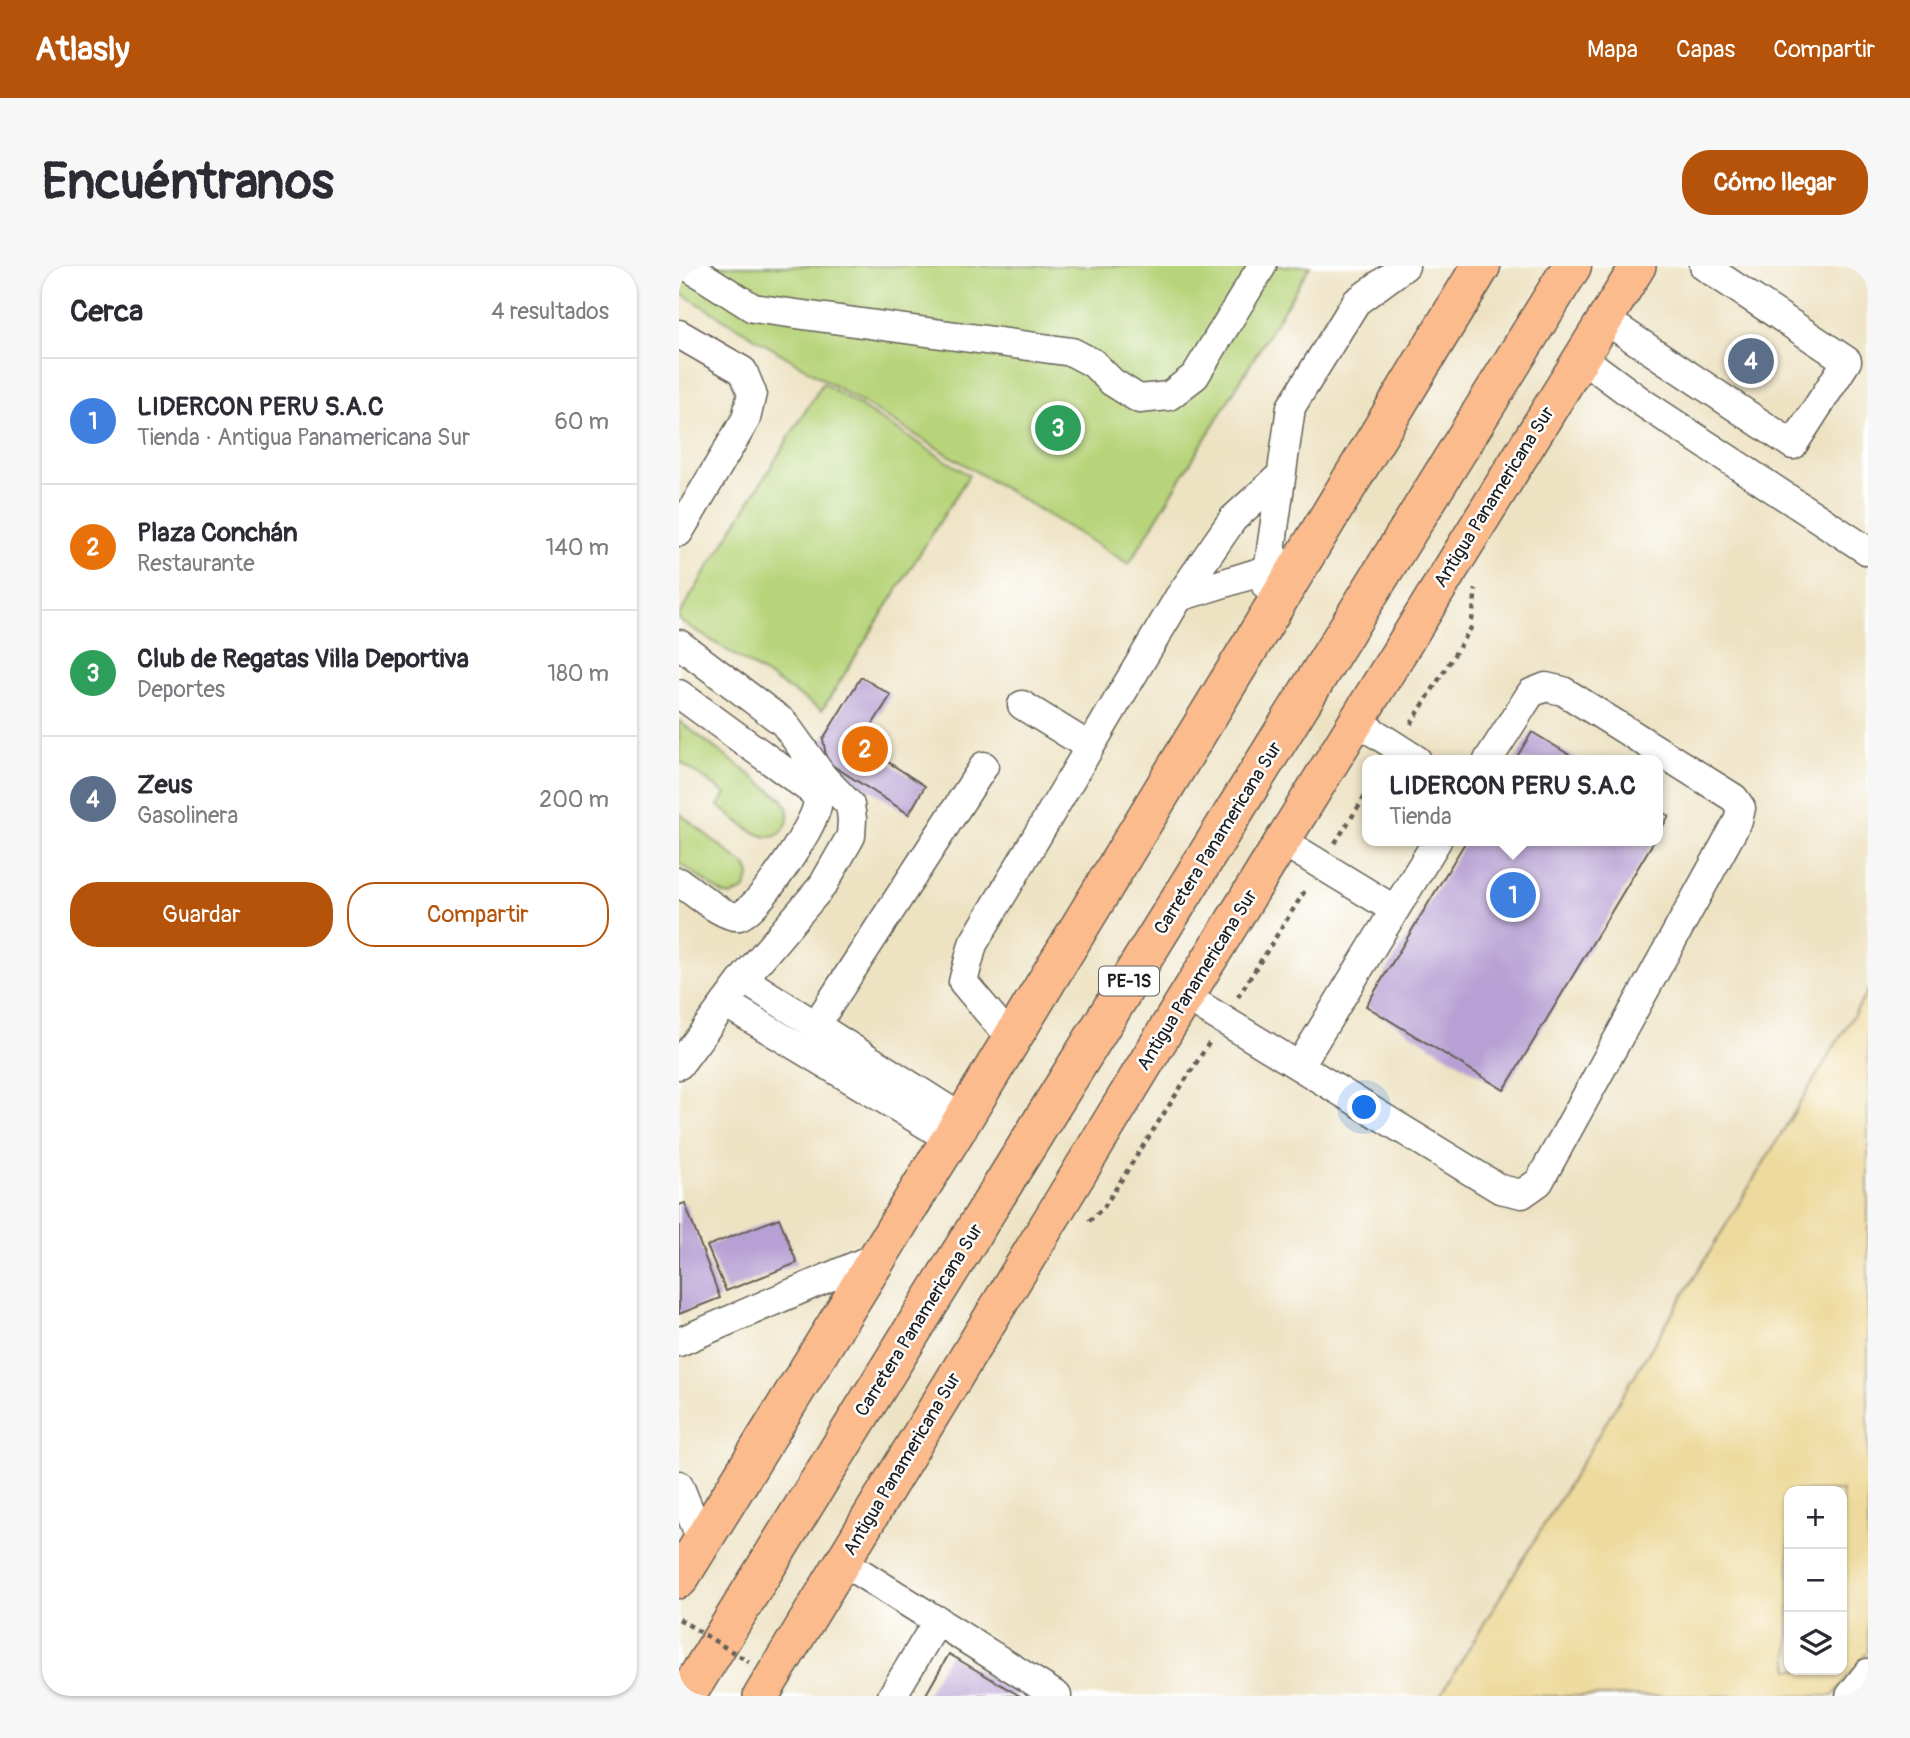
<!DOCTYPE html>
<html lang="es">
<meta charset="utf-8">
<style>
body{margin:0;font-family:Pangolin,sans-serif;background:#f7f7f7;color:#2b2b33}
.controls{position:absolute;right:21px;bottom:21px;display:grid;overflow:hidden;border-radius:14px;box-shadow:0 2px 5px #0004}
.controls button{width:63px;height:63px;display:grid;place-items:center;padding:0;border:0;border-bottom:2px solid #e1e1e2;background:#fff;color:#2b2b33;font:35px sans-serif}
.you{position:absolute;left:686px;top:842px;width:24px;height:24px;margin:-18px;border:5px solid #fff;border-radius:50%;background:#1a73e8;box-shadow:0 0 0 10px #1a73e833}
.badge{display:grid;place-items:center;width:46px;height:46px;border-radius:50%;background:#b45309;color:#fff;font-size:23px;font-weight:700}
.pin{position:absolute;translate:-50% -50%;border:4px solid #fff;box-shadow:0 2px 7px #0006}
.popup{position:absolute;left:683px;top:489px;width:301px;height:91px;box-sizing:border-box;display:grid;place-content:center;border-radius:14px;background:#fff;filter:drop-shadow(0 2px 5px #0005);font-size:23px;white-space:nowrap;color:#7c7c81}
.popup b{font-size:26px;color:#2b2b33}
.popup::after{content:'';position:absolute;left:50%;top:100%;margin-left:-14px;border:14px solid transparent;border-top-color:#fff}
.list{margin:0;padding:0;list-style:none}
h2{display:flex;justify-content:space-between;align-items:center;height:91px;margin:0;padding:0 28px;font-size:30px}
h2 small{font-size:23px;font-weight:400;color:#7c7c81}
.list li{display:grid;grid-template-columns:46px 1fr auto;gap:21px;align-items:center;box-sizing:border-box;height:126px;padding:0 28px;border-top:2px solid #e1e1e2}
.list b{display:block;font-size:26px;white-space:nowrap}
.list p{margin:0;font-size:23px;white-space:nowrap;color:#7c7c81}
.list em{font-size:23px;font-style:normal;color:#7c7c81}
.actions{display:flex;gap:14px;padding:21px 28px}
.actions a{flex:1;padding:16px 0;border:2px solid #b45309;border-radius:28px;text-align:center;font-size:24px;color:#b45309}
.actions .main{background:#b45309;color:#fff}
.icon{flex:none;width:38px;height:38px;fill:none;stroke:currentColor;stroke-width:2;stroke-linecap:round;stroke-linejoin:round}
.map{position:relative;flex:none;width:1189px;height:1430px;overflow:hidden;border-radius:28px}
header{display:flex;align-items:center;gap:42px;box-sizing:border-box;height:98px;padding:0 35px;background:#b45309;color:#fff}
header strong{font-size:33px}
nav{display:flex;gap:38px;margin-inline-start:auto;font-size:24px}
.intro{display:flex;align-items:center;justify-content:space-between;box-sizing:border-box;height:168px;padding:0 42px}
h1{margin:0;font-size:49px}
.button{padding:18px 32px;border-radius:28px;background:#b45309;color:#fff;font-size:24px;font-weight:700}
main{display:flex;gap:42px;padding:0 42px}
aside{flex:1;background:#fff;border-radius:28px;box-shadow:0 2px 5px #0004}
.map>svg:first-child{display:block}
.green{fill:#b8d47a;stroke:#6a784b;stroke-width:2}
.sand{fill:#eeda9e;stroke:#857b5d;stroke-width:2;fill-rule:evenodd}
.building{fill:#b7a0d3}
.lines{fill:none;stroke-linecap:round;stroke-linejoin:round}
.minor-casing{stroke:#656156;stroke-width:31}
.major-casing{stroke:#656156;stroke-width:38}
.highway-casing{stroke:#656156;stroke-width:41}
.path{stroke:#656156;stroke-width:4.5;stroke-dasharray:5 5;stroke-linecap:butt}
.minor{stroke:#fff;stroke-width:28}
.major{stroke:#fbbb8d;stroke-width:35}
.highway{stroke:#fbbb8d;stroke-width:38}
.path-bridge{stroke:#656156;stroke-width:4.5;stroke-dasharray:5 5;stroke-linecap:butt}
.labels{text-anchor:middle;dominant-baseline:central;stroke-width:5;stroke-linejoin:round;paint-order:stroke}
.shield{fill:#fff;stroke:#606060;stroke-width:2}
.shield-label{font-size:18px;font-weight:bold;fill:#1c1c1c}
.street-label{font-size:19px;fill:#1c1c1c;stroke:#fff}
</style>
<header>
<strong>Atlasly</strong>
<nav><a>Mapa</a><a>Capas</a><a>Compartir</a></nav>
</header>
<div class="intro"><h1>Encuéntranos</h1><a class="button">Cómo llegar</a></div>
<main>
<aside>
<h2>Cerca<small>4 resultados</small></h2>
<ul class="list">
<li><span class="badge" style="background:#3f7fe0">1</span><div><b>LIDERCON PERU S.A.C</b><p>Tienda · Antigua Panamericana Sur</p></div><em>60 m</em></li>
<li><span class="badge" style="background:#e8710a">2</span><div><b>Plaza Conchán</b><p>Restaurante</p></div><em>140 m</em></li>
<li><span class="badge" style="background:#2e9e5b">3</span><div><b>Club de Regatas Villa Deportiva</b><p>Deportes</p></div><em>180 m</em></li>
<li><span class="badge" style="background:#5c6f8a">4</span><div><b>Zeus</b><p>Gasolinera</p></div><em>200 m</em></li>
</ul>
<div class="actions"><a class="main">Guardar</a><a>Compartir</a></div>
</aside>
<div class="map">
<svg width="1189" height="1430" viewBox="0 0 1189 1430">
<rect width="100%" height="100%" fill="#fff"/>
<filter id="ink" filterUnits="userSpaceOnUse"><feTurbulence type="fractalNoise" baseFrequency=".0143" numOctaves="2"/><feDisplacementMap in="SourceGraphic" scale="14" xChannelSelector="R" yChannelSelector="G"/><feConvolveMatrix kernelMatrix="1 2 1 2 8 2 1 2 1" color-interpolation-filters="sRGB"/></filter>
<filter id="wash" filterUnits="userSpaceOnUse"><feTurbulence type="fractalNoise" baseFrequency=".00686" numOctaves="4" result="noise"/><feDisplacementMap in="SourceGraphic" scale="28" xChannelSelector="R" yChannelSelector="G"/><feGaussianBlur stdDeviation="1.57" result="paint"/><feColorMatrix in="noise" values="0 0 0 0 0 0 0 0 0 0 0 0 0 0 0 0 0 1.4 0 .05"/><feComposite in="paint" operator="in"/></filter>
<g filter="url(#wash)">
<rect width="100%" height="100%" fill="#ede2c2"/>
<path class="green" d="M0 0H631L450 298 0 26Z
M144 117 290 209 143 444 0 354V349Z
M0 455 102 532C118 549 105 579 81 569 66 563 52 549 39 540L47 528 0 495Z
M0 547 68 601 71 609 65 624 51 630 44 628 0 597Z"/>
<path class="sand" d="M1189 725V1385L1154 1430H761ZM1110 1225H1163V1404H1110Z"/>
<g id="blocks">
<path class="building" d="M182 411 212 429 193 459 192 485 246 520 230 548 148 496 144 473Z
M853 466 899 494H836Z
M979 543 990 550 979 568Z
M787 575H975L825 824 687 740Z
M6 937 41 1032 0 1048V939Z
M100 952 118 997 47 1025 28 980Z
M270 1388 341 1430H246Z"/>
</g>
</g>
<g filter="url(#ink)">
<use href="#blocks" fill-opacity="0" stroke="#656156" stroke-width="2"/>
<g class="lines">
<defs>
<path id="minor" d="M8 0 74 42 393 86 414 97 433 116 460 133 490 130 516 110 583 0
M925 53 1114 179 1168 95 1025 0
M0 68 64 105 73 127 67 153 0 266
M902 91 964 137 1189 285
M587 320 612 141 677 36 726 0
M500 331 554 253 602 209
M0 378 105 457 144 511 171 539 173 553 172 570 144 619 64 713 0 799
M0 428 133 525C137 530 139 534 138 540 135 560 79 645 60 650 46 653 13 624 0 616
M343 439 411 481
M677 455 738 494
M603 575 716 644
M64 713 284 853
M507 731 821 923 843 928 860 916 1059 555 1062 542 1055 532 884 425 867 421 852 427 809 494
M46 737 271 873
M137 759 305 500
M332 773 284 716 294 678 500 331 623 293
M621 799 758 575
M0 1076 199 990
M0 1219 23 1276
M164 1296 378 1430
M213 1430 259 1354
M1171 1430 1189 1407"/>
<path id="major" d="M82 1430 507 731 959 0"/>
<path id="highway" d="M0 1313 284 853 802 0
M7 1430 893 0"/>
</defs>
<use href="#minor" class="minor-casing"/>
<use href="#major" class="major-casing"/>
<use href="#highway" class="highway-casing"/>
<path class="path" d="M732 458 792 362 797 323
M656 577 689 526
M559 731 627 623
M410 955 425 941 530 777"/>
<use href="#minor" class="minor"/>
<use href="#major" class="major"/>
<use href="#highway" class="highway"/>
<path class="path-bridge" d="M0 1353 70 1396"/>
</g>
</g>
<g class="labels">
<rect class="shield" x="420" y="700.5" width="60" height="29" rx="5"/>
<g class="shield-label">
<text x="450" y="715">PE-1S</text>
</g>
<g class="street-label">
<text transform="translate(815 231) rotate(-58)">Antigua Panamericana Sur</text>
<text transform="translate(539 572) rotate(-58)">Carretera Panamericana Sur</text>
<text transform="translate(518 714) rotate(-58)">Antigua Panamericana Sur</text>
<text transform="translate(240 1054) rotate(-58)">Carretera Panamericana Sur</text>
<text transform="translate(223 1198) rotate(-59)">Antigua Panamericana Sur</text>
</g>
</g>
</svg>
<div class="controls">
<button>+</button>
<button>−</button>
<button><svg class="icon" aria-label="layers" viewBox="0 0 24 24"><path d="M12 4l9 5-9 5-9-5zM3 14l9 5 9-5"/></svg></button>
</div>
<div class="you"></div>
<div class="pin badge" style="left:834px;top:629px;background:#3f7fe0">1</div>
<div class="popup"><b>LIDERCON PERU S.A.C</b>Tienda</div>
<div class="pin badge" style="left:186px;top:483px;background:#e8710a">2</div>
<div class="pin badge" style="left:379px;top:162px;background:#2e9e5b">3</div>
<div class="pin badge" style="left:1072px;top:95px;background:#5c6f8a">4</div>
</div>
</main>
